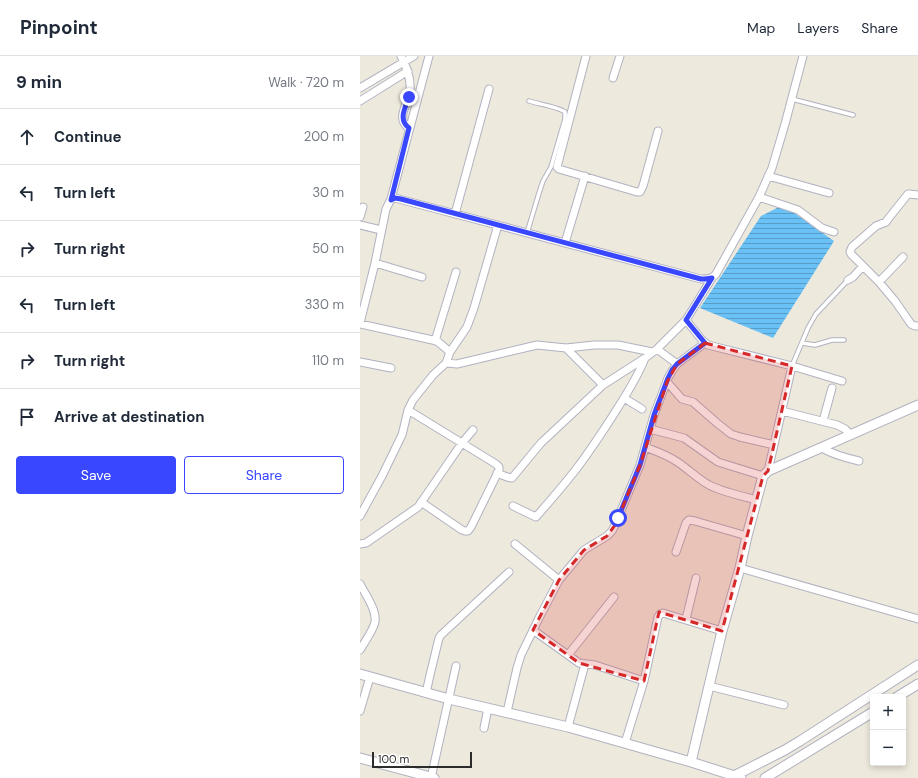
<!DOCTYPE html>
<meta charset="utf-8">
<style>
body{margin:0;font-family:"DM Sans",sans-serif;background:#f2f2f3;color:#1f2937}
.controls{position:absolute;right:12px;bottom:12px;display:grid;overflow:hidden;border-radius:4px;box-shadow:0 2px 6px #0003}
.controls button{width:36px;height:36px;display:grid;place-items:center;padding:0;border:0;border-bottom:1px solid #e0e1e3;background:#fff;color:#1f2937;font:20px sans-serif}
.scale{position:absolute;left:12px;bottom:10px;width:100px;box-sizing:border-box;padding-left:4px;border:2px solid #2c2c2c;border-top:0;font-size:11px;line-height:14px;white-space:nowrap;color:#2c2c2c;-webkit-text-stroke:3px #fff;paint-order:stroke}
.stop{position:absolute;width:12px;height:12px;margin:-9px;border:3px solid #3947ff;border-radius:50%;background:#fff}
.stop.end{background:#3947ff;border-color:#fff;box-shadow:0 1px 4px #0008}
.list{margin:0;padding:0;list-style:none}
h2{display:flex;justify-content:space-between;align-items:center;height:52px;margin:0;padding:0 16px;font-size:17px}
h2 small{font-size:13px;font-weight:400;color:#747a83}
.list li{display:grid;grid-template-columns:26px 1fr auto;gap:12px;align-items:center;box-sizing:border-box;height:56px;padding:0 16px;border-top:1px solid #e0e1e3}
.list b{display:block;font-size:15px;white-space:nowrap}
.list em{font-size:13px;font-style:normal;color:#747a83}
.actions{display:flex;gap:8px;padding:12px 16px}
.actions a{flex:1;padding:9px 0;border:1px solid #3947ff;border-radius:4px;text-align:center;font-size:14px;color:#3947ff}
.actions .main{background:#3947ff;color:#fff}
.icon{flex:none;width:22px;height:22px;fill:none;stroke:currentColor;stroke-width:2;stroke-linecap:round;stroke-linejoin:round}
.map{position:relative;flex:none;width:558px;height:722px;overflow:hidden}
header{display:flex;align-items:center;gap:24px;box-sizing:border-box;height:56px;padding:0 20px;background:#fff;border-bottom:1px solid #e0e1e3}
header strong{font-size:19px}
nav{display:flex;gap:22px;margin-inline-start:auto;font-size:14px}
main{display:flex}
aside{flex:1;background:#fff}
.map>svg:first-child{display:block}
.water{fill:url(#water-rules)}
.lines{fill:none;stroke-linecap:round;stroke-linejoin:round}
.service-casing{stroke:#b1b2c0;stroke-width:5.5}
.minor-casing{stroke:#b1b2c0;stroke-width:9}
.tertiary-casing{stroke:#b1b2c0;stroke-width:11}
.service{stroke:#fff;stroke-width:3.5}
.minor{stroke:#fff;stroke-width:7}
.tertiary{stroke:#fff;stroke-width:9}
.route{stroke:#3947ff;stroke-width:5}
.marked{fill:#d62828;fill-opacity:0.2;stroke:#d62828;stroke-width:3;stroke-dasharray:8 5;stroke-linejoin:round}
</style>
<header>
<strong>Pinpoint</strong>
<nav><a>Map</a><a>Layers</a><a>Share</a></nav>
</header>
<main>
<aside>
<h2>9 min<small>Walk · 720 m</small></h2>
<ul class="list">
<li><svg class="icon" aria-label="ahead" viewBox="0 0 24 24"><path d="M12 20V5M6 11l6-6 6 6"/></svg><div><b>Continue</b></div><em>200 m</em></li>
<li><svg class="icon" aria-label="left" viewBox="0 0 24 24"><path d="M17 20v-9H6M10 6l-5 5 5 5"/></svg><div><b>Turn left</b></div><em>30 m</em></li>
<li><svg class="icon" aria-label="right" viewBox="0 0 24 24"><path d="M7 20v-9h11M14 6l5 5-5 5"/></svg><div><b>Turn right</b></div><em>50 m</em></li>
<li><svg class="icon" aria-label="left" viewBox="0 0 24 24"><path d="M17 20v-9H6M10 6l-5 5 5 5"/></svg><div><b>Turn left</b></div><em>330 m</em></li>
<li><svg class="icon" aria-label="right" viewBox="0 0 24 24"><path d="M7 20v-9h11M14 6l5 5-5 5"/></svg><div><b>Turn right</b></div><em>110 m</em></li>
<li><svg class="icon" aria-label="arrive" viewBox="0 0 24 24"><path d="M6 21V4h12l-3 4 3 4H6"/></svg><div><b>Arrive at destination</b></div></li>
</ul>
<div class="actions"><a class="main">Save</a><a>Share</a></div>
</aside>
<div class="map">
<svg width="558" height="722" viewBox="0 0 558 722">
<defs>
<pattern id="water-rules" width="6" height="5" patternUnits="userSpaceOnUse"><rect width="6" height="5" fill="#6ac1f6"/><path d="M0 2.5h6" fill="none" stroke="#579dc7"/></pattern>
</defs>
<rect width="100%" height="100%" fill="#eee9dd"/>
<path class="water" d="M423 149 474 185 413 282 340 252 401 160Z"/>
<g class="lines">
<defs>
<path id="service" d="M432 43 493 59
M167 177 179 137 183 125 191 111 205 63V56C199 51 178 48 169 45
M442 287 455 289 472 284H484
M432 310 448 272 456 258 488 224"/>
<path id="minor" d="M41 0C46 10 51 21 50 33 50 46 34 62 49 72
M226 0 197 111 199 113 277 136H280L283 130 298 75
M253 22 260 0
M0 32 54 0
M0 45 48 15
M408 120 469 137
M558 139 550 138H548L528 163 526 166 516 170 492 191 490 196 491 198 519 226 535 245 551 268 555 270H558
M399 141 438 154 462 172 474 176
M31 143 69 0
M95 158 129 33
M0 161 3 151
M0 169 21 174
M205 187 225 120
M15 207 62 221
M488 224 493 221 503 210
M519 226 543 201
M326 264 342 284 348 289 432 310 482 325
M0 267 15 207 26 153 31 143 35 142 341 223C347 223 352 223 356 218L399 141 412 112 425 68 443 0
M0 268 77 285 90 296
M75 285 96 216
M206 292 243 329
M297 293 317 308
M0 306 31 312
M86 307 97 308 177 289 206 292 234 289H258L292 296
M307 326 322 343 333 346 357 367 371 378 380 381 414 389
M264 342 282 353
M48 354 136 408 139 411V414L111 471 108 475H105L102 474 61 446
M422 355 477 369 485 373 491 379
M463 365 472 332
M290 373 324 382 358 406 403 420
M285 391C296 395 308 399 319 407 329 414 338 423 349 429 363 436 381 440 397 444
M462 392C474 399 486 402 499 405
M408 415 432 310
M137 417 147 421 152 422 181 387 243 329 285 302 297 293 326 264 352 222
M153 450 176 461C190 445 204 429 217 412 230 395 241 378 252 361 264 342 277 323 285 302
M0 460 22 420 39 385 42 379 48 354 53 344 73 319 86 307 90 296 107 271 114 252 138 169
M0 488 6 487 58 451 102 387 113 374
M155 488 199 524
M316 496 326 467 329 464 335 465 387 480
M380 512 558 563
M0 528C5 538 17 554 15 566 13 575 5 585 0 594
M326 563 336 522
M173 574 219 607 235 609 284 625
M208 599 254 541
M349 630 424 649
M66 637 70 619 79 582 81 579 149 516
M0 655 10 621
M147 656 157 612 161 599 179 562 199 524 224 494 247 480 252 475 255 469 280 409 294 359 308 322 312 315 317 308 345 287
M208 671 225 608
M124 672 128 652
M265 687 284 625 298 561 300 558 303 557 362 575
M71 722 96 610"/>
<path id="tertiary" d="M0 618 89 643 208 671 331 706 381 722
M537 641 558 628
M0 702 74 722
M331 706 362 575 380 512 387 480 403 420 408 415 558 349
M372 721 425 694 440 685 558 609
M405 722 513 656"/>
</defs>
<use href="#service" class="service-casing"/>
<use href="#minor" class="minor-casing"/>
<use href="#tertiary" class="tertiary-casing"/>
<use href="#service" class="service"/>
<use href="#minor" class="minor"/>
<use href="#tertiary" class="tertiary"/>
</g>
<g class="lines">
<path class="route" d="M49 41C45 52 38 64 49 72L31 144 35 142 41 143 341 223H345L352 222 326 264 345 287 317 308 312 314 308 322 294 359 280 409 258 462"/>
</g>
<path class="marked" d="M345 287 432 310 408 415 403 420 362 575 299 556 284 625 219 607 173 574 199 524 224 494 247 480 255 469 280 409 307 326 317 308Z"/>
</svg>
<div class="controls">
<button>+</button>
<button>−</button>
</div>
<div class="scale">100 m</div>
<div class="stop" style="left:258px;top:462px"></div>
<div class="stop end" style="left:49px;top:41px"></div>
</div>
</main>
